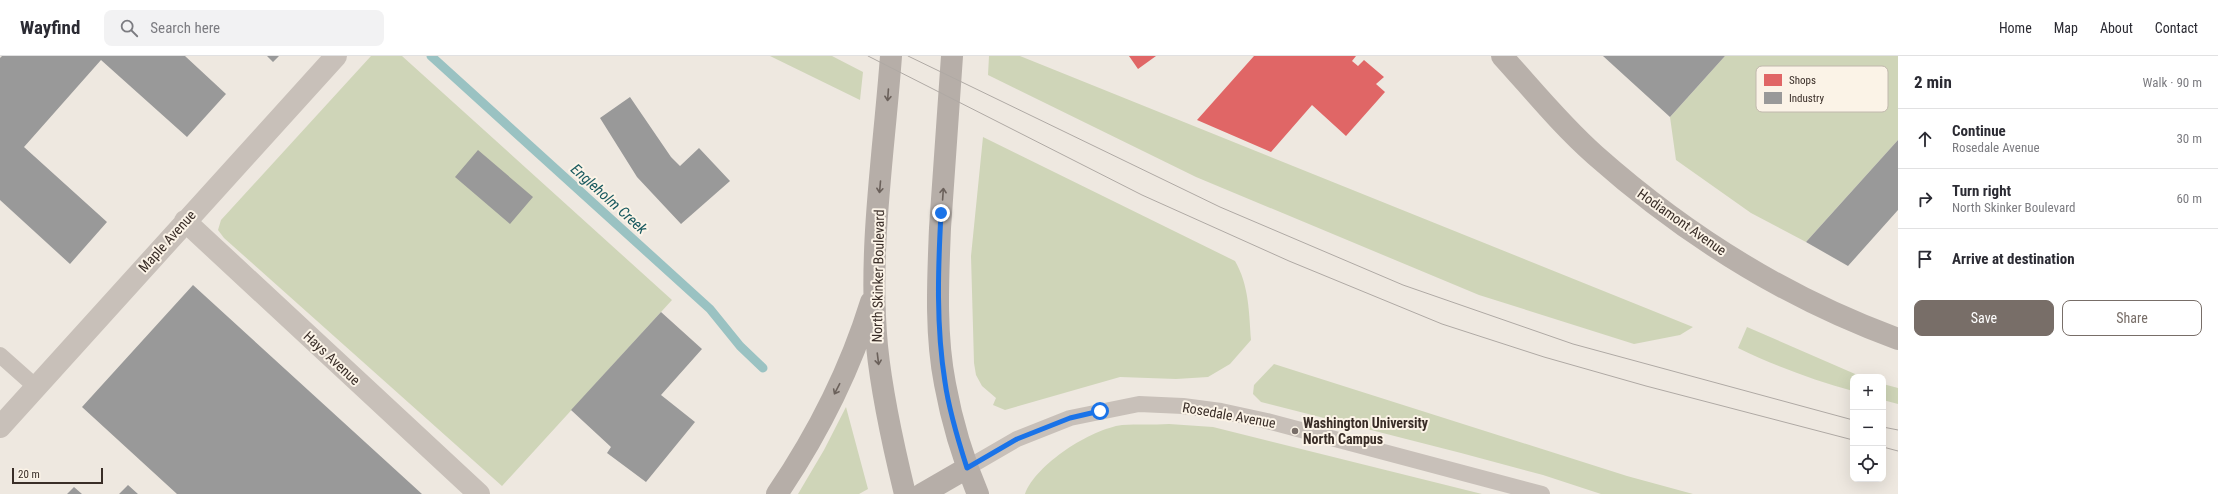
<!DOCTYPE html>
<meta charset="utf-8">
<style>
body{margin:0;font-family:"Roboto Condensed",sans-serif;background:#f2f2f3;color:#2b2b33}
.controls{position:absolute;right:12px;bottom:12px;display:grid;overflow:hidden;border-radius:8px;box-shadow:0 4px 16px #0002}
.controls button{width:36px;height:36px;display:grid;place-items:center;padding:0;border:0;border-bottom:1px solid #e1e1e2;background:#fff;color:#2b2b33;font:20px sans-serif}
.scale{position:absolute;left:12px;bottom:10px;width:91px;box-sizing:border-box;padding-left:4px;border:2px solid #392d27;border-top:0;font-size:11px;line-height:14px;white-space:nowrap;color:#392d27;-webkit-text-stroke:3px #fbf3e7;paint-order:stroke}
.stop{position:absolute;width:12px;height:12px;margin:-9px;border:3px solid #1a73e8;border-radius:50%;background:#fff}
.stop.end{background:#1a73e8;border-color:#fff;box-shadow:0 1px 4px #0008}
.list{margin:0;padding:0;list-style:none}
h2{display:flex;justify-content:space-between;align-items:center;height:52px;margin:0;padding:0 16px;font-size:17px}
h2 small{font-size:13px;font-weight:400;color:#7c7c81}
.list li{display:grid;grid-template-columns:26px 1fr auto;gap:12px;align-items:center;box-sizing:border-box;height:60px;padding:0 16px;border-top:1px solid #e1e1e2}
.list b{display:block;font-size:15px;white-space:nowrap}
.list p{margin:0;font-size:13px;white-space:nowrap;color:#7c7c81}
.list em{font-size:13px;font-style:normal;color:#7c7c81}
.actions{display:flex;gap:8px;padding:12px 16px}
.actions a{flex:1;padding:9px 0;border:1px solid #786e68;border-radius:8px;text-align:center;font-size:14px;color:#786e68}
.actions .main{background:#786e68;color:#fff}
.icon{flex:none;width:22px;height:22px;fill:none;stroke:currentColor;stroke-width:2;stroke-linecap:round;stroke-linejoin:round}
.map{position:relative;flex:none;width:1898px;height:438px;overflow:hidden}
header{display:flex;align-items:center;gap:24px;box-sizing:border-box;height:56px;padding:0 20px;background:#fff;border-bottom:1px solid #e1e1e2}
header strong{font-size:19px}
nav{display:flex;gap:22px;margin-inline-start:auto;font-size:14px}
.search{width:280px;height:36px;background:#f2f2f3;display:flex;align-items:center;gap:10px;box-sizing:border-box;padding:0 14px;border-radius:8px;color:#7c7c81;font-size:15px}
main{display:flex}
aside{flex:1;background:#fff}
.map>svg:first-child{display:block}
.green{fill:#cfd5b8}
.shops{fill:#e06666}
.industry{fill:#999}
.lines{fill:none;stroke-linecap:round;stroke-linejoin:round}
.stream{stroke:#9ac2c2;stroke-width:9}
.lane{stroke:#c8c0b9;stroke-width:16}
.street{stroke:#c8c0b9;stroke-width:22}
.secondary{stroke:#b8b0aa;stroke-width:22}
.primary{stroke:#b6aea8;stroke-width:22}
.tram{stroke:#afa9a4;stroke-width:1}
.oneway{stroke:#6b615b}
.route{stroke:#1a73e8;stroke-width:5}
.poi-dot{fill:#786e68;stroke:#fbf3e7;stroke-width:1.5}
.labels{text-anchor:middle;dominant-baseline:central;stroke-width:4;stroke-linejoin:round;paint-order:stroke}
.street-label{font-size:14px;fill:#392d27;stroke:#fbf3e7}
.poi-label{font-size:14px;font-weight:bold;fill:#392d27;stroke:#fbf3e7;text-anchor:start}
.water-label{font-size:15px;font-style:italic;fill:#18595f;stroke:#fbf3e7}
.key{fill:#fbf3e7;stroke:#c1b8ad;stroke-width:1}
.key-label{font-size:11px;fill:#392d27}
</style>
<header>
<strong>Wayfind</strong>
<div class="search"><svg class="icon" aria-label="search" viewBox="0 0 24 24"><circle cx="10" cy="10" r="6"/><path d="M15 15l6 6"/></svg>Search here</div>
<nav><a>Home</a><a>Map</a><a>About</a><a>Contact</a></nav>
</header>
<main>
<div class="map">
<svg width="1898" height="438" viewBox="0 0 1898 438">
<rect width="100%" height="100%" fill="#eee8e0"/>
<path class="green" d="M371 0H402L672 244 502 430 224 182 218 174 221 164Z
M770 0H832L863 16 860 44Z
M989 0H1020L1693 271 1680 279 1634 288 1479 239 1196 121 988 19Z
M1725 0H1898V84L1806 186 1751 157 1676 104 1670 61Z
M983 81 1235 205C1249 229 1249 256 1251 284L1230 308 1208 321 1176 323 1120 321 1005 354 993 349 996 342 982 330 976 319 974 307 971 200Z
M1747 271 1862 321H1853V335C1813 324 1775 310 1738 292Z
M1274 308 1627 420 1693 438H1601L1543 419 1461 397 1261 346 1253 338 1254 329Z
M1883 328 1898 332V348L1883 344Z
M846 351 868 433 859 438H798L824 394Z
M1169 368 1213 371 1482 438H1025C1036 408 1091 373 1122 369 1138 368 1153 369 1169 368Z"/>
<path class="shops" d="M1129 0H1156L1138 13Z
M1254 0H1356L1352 5 1358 10 1364 4 1384 21 1376 28 1385 36 1346 80 1312 49 1271 96 1197 64Z"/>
<path class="industry" d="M2 0H185L226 38 187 81 101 4 24 91 107 166 70 208 0 144V2Z
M267 0H279L273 6Z
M1603 0H1725L1670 61Z
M630 41 671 101 680 110 699 92 730 125 681 168 637 121 600 62Z
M1898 84V154L1848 210 1806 186Z
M478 94 533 141 510 168 455 121Z
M193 229 422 438H177L82 351Z
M661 256 702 293 661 339 695 366 646 426 607 397 611 391 571 354Z
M128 429 138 438H119Z
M74 431 82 438H67Z"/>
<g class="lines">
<path class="stream" d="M431 0 710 253 740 290 763 312"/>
<path class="lane" d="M0 299 36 331
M967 412 1017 383 1070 362 1139 348 1183 350 1221 355 1267 365 1542 438"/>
<path class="street" d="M185 165 479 438
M0 371 336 0"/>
<path class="secondary" d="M1502 0C1532 33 1561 69 1595 99 1684 178 1786 242 1898 283"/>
<path class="primary" d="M891 0C884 96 868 194 877 290 882 340 893 389 905 438
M952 0C948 57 944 114 940 172 938 223 935 277 945 328 952 366 963 403 978 438
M777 438C817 379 850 314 871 246
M922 438 967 412"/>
<path class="tram" d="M868 0 1142 139 1289 205 1442 268 1544 301 1646 330 1853 384
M908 0 1220 151 1403 229 1573 288 1853 364
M1883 371 1898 374
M1883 391 1898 395"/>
</g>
<defs><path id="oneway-shaft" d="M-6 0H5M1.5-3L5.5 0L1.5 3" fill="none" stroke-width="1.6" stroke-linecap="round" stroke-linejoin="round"/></defs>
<g class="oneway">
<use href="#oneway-shaft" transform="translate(888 39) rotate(94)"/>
<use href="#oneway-shaft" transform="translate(880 131) rotate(95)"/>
<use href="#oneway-shaft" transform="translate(943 138) rotate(-86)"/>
<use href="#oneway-shaft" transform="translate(878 303) rotate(83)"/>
<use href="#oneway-shaft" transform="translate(837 333) rotate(117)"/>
</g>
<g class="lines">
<path class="route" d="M941 157C938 213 936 270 945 326 949 355 958 384 967 412L1017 383 1070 362 1100 355"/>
</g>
<circle class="poi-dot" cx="1295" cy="375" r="4"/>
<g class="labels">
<g class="street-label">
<text transform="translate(1682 166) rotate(35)">Hodiamont Avenue</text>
<text transform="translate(167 185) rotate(-48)">Maple Avenue</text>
<text transform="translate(878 220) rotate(-89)">North Skinker Boulevard</text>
<text transform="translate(332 302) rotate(43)">Hays Avenue</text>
<text transform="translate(1229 359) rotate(10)">Rosedale Avenue</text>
</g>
<g class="poi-label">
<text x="1303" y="367">Washington University<tspan x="1303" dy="16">North Campus</tspan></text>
</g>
<g class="water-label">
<text transform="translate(609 143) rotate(42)">Engleholm Creek</text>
</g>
</g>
<rect x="1756" y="10" width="132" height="46" rx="6" class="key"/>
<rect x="1764" y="18" width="18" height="12" fill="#e06666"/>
<rect x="1764" y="36" width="18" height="12" fill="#999"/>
<g class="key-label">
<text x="1789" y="28">Shops</text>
<text x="1789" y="46">Industry</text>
</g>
</svg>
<div class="controls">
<button>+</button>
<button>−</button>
<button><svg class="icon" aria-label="locate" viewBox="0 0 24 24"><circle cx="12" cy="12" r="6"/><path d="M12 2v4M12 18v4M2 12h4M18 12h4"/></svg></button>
</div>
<div class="scale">20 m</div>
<div class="stop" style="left:1100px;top:355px"></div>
<div class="stop end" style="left:941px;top:157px"></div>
</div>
<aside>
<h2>2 min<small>Walk · 90 m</small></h2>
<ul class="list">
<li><svg class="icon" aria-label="ahead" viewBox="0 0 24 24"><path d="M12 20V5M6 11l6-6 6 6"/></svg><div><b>Continue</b><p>Rosedale Avenue</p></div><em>30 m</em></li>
<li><svg class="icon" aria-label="right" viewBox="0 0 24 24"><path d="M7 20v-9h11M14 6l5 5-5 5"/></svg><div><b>Turn right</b><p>North Skinker Boulevard</p></div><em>60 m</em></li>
<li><svg class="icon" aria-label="arrive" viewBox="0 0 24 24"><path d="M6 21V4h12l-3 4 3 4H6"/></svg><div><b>Arrive at destination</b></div></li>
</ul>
<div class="actions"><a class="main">Save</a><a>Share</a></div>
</aside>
</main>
